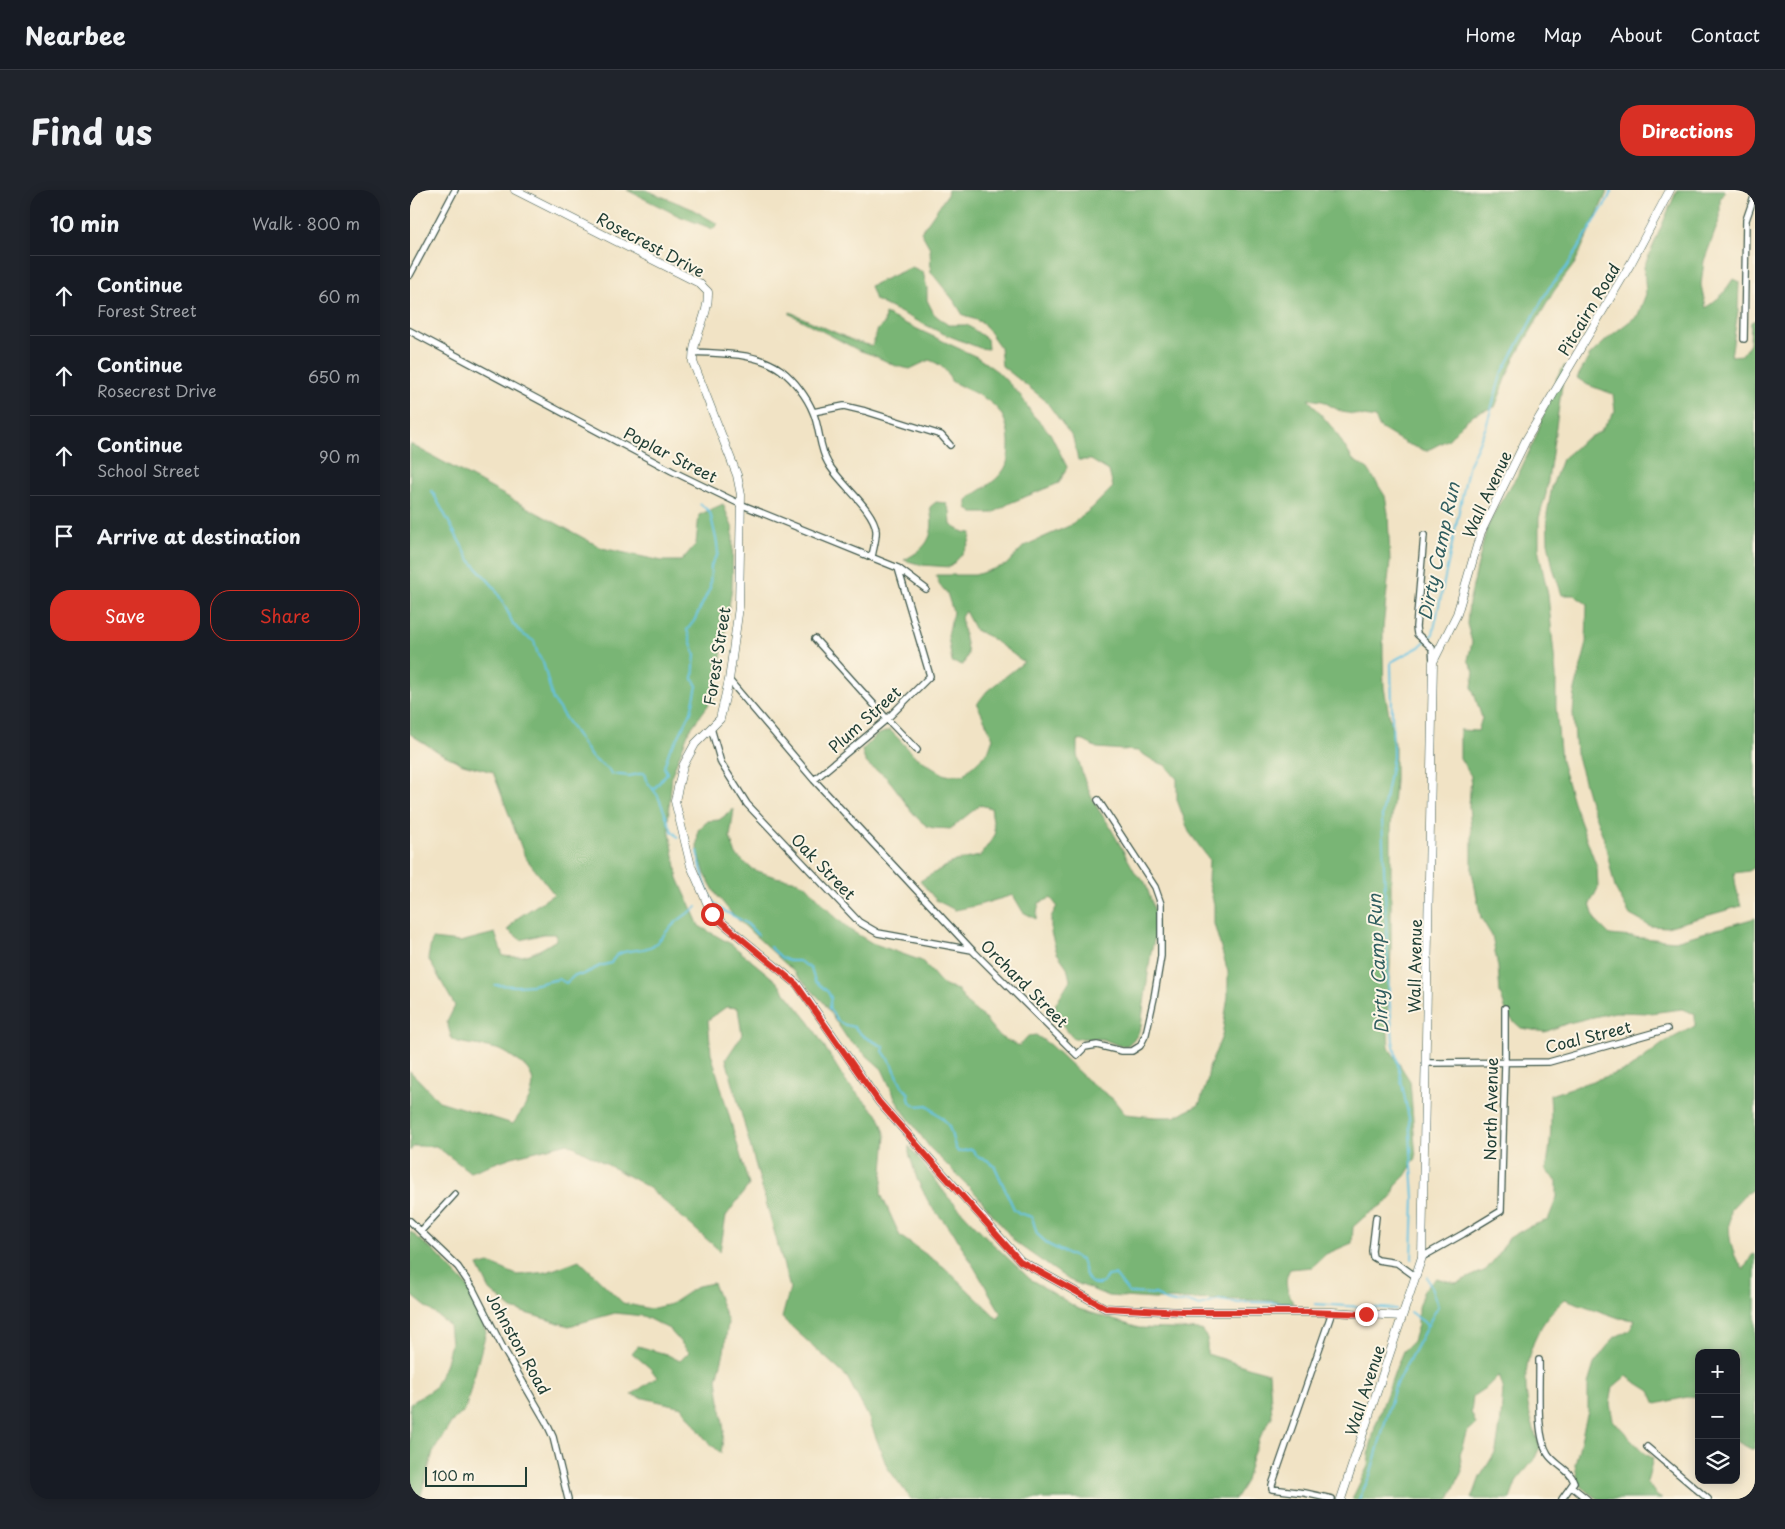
<!DOCTYPE html>
<meta charset="utf-8">
<style>
body{margin:0;font-family:"Playpen Sans",sans-serif;background:#20242c;color:#f1f3f6}
.controls{position:absolute;right:15px;bottom:15px;display:grid;overflow:hidden;border-radius:10px;box-shadow:0 2px 12px #0003}
.controls button{width:45px;height:45px;display:grid;place-items:center;padding:0;border:0;border-bottom:1px solid #363941;background:#171b24;color:#f1f3f6;font:25px sans-serif}
.scale{position:absolute;left:15px;bottom:12px;width:102px;box-sizing:border-box;padding-left:5px;border:2px solid #1f3d34;border-top:0;font-size:14px;line-height:18px;white-space:nowrap;color:#1f3d34;-webkit-text-stroke:4px #fcf5e5;paint-order:stroke}
.stop{position:absolute;width:15px;height:15px;margin:-11px;border:4px solid #d93025;border-radius:50%;background:#fff}
.stop.end{background:#d93025;border-color:#fff;box-shadow:0 1px 5px #0008}
.list{margin:0;padding:0;list-style:none}
h2{display:flex;justify-content:space-between;align-items:center;height:65px;margin:0;padding:0 20px;font-size:21px}
h2 small{font-size:16px;font-weight:400;color:#9ea1a6}
.list li{display:grid;grid-template-columns:32px 1fr auto;gap:15px;align-items:center;box-sizing:border-box;height:80px;padding:0 20px;border-top:1px solid #363941}
.list b{display:block;font-size:19px;white-space:nowrap}
.list p{margin:0;font-size:16px;white-space:nowrap;color:#9ea1a6}
.list em{font-size:16px;font-style:normal;color:#9ea1a6}
.actions{display:flex;gap:10px;padding:15px 20px}
.actions a{flex:1;padding:11px 0;border:1px solid #d93025;border-radius:20px;text-align:center;font-size:18px;color:#d93025}
.actions .main{background:#d93025;color:#fff}
.icon{flex:none;width:28px;height:28px;fill:none;stroke:currentColor;stroke-width:2;stroke-linecap:round;stroke-linejoin:round}
.map{position:relative;flex:none;width:1345px;height:1309px;overflow:hidden;border-radius:20px}
header{display:flex;align-items:center;gap:30px;box-sizing:border-box;height:70px;padding:0 25px;background:#171b24;border-bottom:1px solid #363941}
header strong{font-size:24px}
nav{display:flex;gap:28px;margin-inline-start:auto;font-size:18px}
.intro{display:flex;align-items:center;justify-content:space-between;box-sizing:border-box;height:120px;padding:0 30px}
h1{margin:0;font-size:35px}
.button{padding:12px 22px;border-radius:20px;background:#d93025;color:#fff;font-size:18px;font-weight:700}
main{display:flex;gap:30px;padding:0 30px}
aside{flex:1;background:#171b24;border-radius:20px;box-shadow:0 2px 12px #0003}
.map>svg:first-child{display:block}
.forest{fill:#79b574;stroke:#4c7954}
.lines{fill:none;stroke-linecap:round;stroke-linejoin:round}
.stream{stroke:#65c3e3;stroke-width:2}
.minor-casing{stroke:#3e564a;stroke-width:8}
.tertiary-casing{stroke:#3e564a;stroke-width:9}
.minor{stroke:#fff;stroke-width:5.5}
.tertiary{stroke:#fff;stroke-width:8}
.route{stroke:#d93025;stroke-width:6}
.labels{text-anchor:middle;dominant-baseline:central;stroke-width:4;stroke-linejoin:round;paint-order:stroke}
.street-label{font-size:16px;fill:#1f3d34;stroke:#fcf5e5}
.water-label{font-size:18px;font-style:italic;fill:#305e60;stroke:#fcf5e5}
</style>
<header>
<strong>Nearbee</strong>
<nav><a>Home</a><a>Map</a><a>About</a><a>Contact</a></nav>
</header>
<div class="intro"><h1>Find us</h1><a class="button">Directions</a></div>
<main>
<aside>
<h2>10 min<small>Walk · 800 m</small></h2>
<ul class="list">
<li><svg class="icon" aria-label="ahead" viewBox="0 0 24 24"><path d="M12 20V5M6 11l6-6 6 6"/></svg><div><b>Continue</b><p>Forest Street</p></div><em>60 m</em></li>
<li><svg class="icon" aria-label="ahead" viewBox="0 0 24 24"><path d="M12 20V5M6 11l6-6 6 6"/></svg><div><b>Continue</b><p>Rosecrest Drive</p></div><em>650 m</em></li>
<li><svg class="icon" aria-label="ahead" viewBox="0 0 24 24"><path d="M12 20V5M6 11l6-6 6 6"/></svg><div><b>Continue</b><p>School Street</p></div><em>90 m</em></li>
<li><svg class="icon" aria-label="arrive" viewBox="0 0 24 24"><path d="M6 21V4h12l-3 4 3 4H6"/></svg><div><b>Arrive at destination</b></div></li>
</ul>
<div class="actions"><a class="main">Save</a><a>Share</a></div>
</aside>
<div class="map">
<svg width="1345" height="1309" viewBox="0 0 1345 1309">
<rect width="100%" height="100%" fill="#fcf5e5"/>
<filter id="ink" filterUnits="userSpaceOnUse"><feTurbulence type="fractalNoise" baseFrequency=".02" numOctaves="2"/><feDisplacementMap in="SourceGraphic" scale="10" xChannelSelector="R" yChannelSelector="G"/><feConvolveMatrix kernelMatrix="1 2 1 2 8 2 1 2 1" color-interpolation-filters="sRGB"/></filter>
<filter id="wash" filterUnits="userSpaceOnUse"><feTurbulence type="fractalNoise" baseFrequency=".0096" numOctaves="4" result="noise"/><feDisplacementMap in="SourceGraphic" scale="20" xChannelSelector="R" yChannelSelector="G"/><feGaussianBlur stdDeviation="1.12" result="paint"/><feColorMatrix in="noise" values="0 0 0 0 0 0 0 0 0 0 0 0 0 0 0 0 0 1.4 0 .05"/><feComposite in="paint" operator="in"/></filter>
<g filter="url(#wash)">
<rect width="100%" height="100%" fill="#f1e3c5"/>
<path class="forest" d="M217 0H236L280 18 308 34 303 39 269 26Z
M538 0H1198L1165 73 1144 101 1103 171 1085 217 1064 224 1051 235 1039 249 1016 261 995 253 970 238 965 228 932 222 912 211 898 209 925 241 943 270 958 279 975 306 978 323 980 372 973 438V466L974 498 985 557V591L981 637V759L977 828 979 858 1000 891 1006 968 995 986 986 995 981 1009 954 1027 943 1037 942 1053 916 1064 902 1077 880 1079C873 1091 877 1101 883 1113L852 1110 744 1109 698 1106 659 1090 606 1053 567 1005 520 958 488 914 472 879 437 848 414 813 378 776 323 725 306 704 295 684 287 657 288 640 298 631 309 630 324 619 320 647 326 665 342 679 365 687 383 690 396 695 421 723 440 740 462 753 512 771 534 796 548 800 556 813 574 828 590 847 609 856 618 846 626 845 640 855 677 890 703 909 715 924 745 927H764L789 915 797 892 799 878 812 846 818 806V782L804 734V714L798 691 799 669 779 642 767 610V589L755 575 744 571 728 561 687 558 674 551 667 550V565L673 586 681 606 688 619 699 635 726 684 735 692 744 719 747 739 741 762 731 836 727 846 718 855 710 856 693 849 663 848 644 825 646 813 660 790 657 777 647 763 641 743V727L647 716 641 708 629 713 626 729 613 722 603 705 565 716 545 720 526 710 510 691 545 671 570 666 585 645 581 618 570 615 540 639C533 638 523 639 517 636 500 625 491 603 477 588 465 576 455 580 452 560L467 545 480 540 505 566 535 585H553L578 562 583 548 567 514 577 501 614 472 578 446 565 440 555 421 551 427 558 464 553 475 542 472 538 446 543 422 537 403 529 394 526 385H565L596 375 614 356 659 336 681 319 703 297 699 281 681 270H668L663 248 635 210 592 176 590 157 573 133 553 125 545 112 521 82 520 58 511 42 537 5Z
M1267 0H1315L1310 9V28L1294 71 1291 95 1296 118 1313 104 1323 89 1329 92 1328 121 1321 166 1332 165 1340 153 1341 132 1345 130V677L1339 681 1324 683 1326 697 1331 716 1257 737 1240 736 1220 725 1205 698 1194 649 1180 612 1166 563 1163 523 1165 500 1176 457 1177 414 1164 405H1152L1143 378 1138 352 1137 324 1142 296 1152 269 1174 250 1190 242 1205 221 1203 204 1178 195 1167 188 1180 165 1203 144 1228 125 1236 104 1234 77Z
M502 77 513 82 517 98V110L524 124 538 135H557L577 149 578 159 570 158 534 144 465 110 460 96Z
M380 122 444 151 462 156 468 139 474 134 475 124 567 167 588 182 611 206 622 224 640 243 657 277 649 293 600 313 583 323H563L557 318V310C569 300 584 294 593 281 599 274 599 260 599 251 596 211 572 208 541 191 537 180 531 174 519 170L500 179 486 176 463 165 448 160 380 124Z
M1155 175 1136 304 1129 328V363L1138 405 1146 485V518L1151 571 1163 612 1187 677 1188 698 1180 714 1185 730 1200 745 1265 751 1345 728V998L1334 1005 1320 1020C1318 1040 1319 1064 1334 1079L1342 1065 1345 1064V1259H1341L1326 1251V1163H1289V1208L1277 1207 1246 1214 1240 1201 1216 1186 1203 1197 1200 1214 1203 1230 1235 1264 1243 1268 1237 1292 1247 1306 1252 1309H1189L1177 1302 1168 1292 1165 1275 1178 1221V1194L1184 1174 1195 1159 1205 1147 1220 1140 1225 1130 1209 1128 1155 1109C1149 1115 1141 1121 1137 1128 1107 1171 1113 1211 1130 1257L1124 1270 1107 1290 1100 1309H1062L1070 1287 1086 1261 1091 1229 1093 1198 1089 1185 1078 1196 1063 1206 1061 1222 1066 1234 1056 1243 1050 1264 1052 1281 1039 1309H942L958 1276 960 1258 965 1237 986 1178 993 1161 1003 1151 1008 1135V1117L1014 1100 1026 1088 1046 1093 1076 1080 1088 1065 1099 1048 1118 1037 1138 1030 1147 1007V991L1136 981C1141 955 1142 931 1140 905L1219 879 1255 852 1285 836V824L1272 819 1240 823 1205 822 1158 833 1135 842 1111 838 1098 826 1090 803 1088 777 1082 746 1071 728 1062 682V649L1059 616 1061 586 1050 568V540L1068 541 1072 528 1062 497 1064 481 1058 470 1062 452 1057 434 1059 413 1076 340 1086 319 1109 283 1125 249 1147 187Z
M0 254 192 358 252 371H271L286 354 289 325 313 314 323 339 322 397 305 506 279 541 262 584 258 632 268 688 289 736 321 754 366 791 400 833 436 892 469 926 476 946 471 1004 490 1046 534 1077 588 1129 591 1123 544 1043 520 1015 507 989 499 963V956L538 1007 582 1053 620 1089 669 1119 729 1138 791 1140 797 1148V1164C818 1170 838 1178 859 1183L862 1227 850 1247 842 1267 836 1291 825 1309H501L477 1277 458 1226 437 1187 372 1128 380 1098 316 869 332 845 328 818 316 817 298 830 301 863 339 995 316 1026 310 1061 238 997 158 953 102 967 60 982 26 956H4L0 961V881L29 911 103 934C119 911 137 888 105 869 101 866 97 863 92 861 78 855 59 856 42 850L37 832 45 816 18 768 22 749 50 752 85 743 93 766C115 769 127 762 146 750V744H133L111 750 98 740 106 729 144 704 115 667 83 582 53 574 30 563 0 544Z
M526 312 536 313 540 321 541 335 553 342 561 343C561 356 549 368 540 377L512 375 494 370C520 357 525 344 520 317Z
M0 1041 28 1065 58 1097 76 1142 55 1220 41 1233 23 1262 10 1309H0V1214L24 1198 35 1176 41 1153 39 1135 0 1104Z
M169 1070 213 1113 240 1119 261 1114 288 1096 303 1093 318 1132 314 1162 307 1189 314 1241 311 1263 296 1250 272 1217 221 1205 247 1187 240 1178 222 1163 228 1156 256 1164 270 1171 279 1162 259 1139 233 1126 205 1123 159 1136 102 1119 80 1100 68 1076 79 1073 107 1085 137 1082Z"/>
<g class="lines">
<path class="stream" d="M22 301 59 369 84 397 96 418 103 434 112 444 124 451 128 465 133 472 143 510 182 568 198 579 202 584 219 586 234 583 236 590 248 606 262 641 268 647
M244 599 257 583 254 577 260 559 268 548 281 522 287 496 283 489 285 465 277 440 284 431 300 398 301 376 303 371 308 364 307 353 300 322 290 314
M288 661C290 675 296 707 307 716 315 723 325 726 334 732 339 734 343 741 348 745
M360 757 372 768 379 771H389L397 776 401 779 405 791 418 802 421 808 419 818C428 832 428 834 444 837L453 846 474 857 473 861 483 876 492 896 499 904C498 916 506 917 517 915 523 922 534 927 538 935 543 944 542 953 548 962L562 959 569 968 577 970 585 977 604 1019 609 1023 622 1027 627 1044 639 1055 671 1070C676 1082 676 1099 693 1093L697 1086 705 1085 719 1103 746 1104 755 1111 765 1113 778 1112 790 1116 809 1110 829 1113 839 1112 879 1113
M85 795 107 796 122 795 149 789 156 793 165 785H172L190 776 201 773C210 755 228 764 242 756 250 752 255 742 262 736 269 729 278 723 287 717
M1002 1069 1004 1008 999 928 983 851 979 804 972 626 983 567 981 472 1009 457 1023 444 1059 274 1076 237 1091 185 1139 98 1156 78 1197 11 1202 0
M905 1114 986 1119
M1000 1122 1014 1132 1017 1136
M949 1309 961 1283 985 1196 1028 1116 1017 1087"/>
</g>
</g>
<g filter="url(#ink)">
<g class="lines">
<defs>
<path id="minor" d="M0 85 45 0
M0 141 262 281 330 314 488 378 516 399
M1334 149 1336 30 1345 4
M283 162C311 164 346 162 371 180 384 190 397 207 403 222 410 238 409 258 418 273 429 293 464 319 466 340 467 348 463 359 462 367
M403 222 434 216 455 221 531 245 540 255
M1014 345 1006 437 1007 444 1022 458 1023 472
M405 449 477 529 507 560
M319 490 404 590 562 760 667 865 675 857 687 855 712 861H722L730 856 736 844 744 808 751 766V714L745 697 688 610
M301 538 311 573 337 614 449 732 468 743 562 760
M404 590 477 529 520 486 488 378
M1016 873 1139 872 1257 839
M966 1027 962 1061 963 1067 968 1070 987 1073 1005 1086
M0 1031 48 1077 63 1099 93 1158 136 1232 143 1247 158 1309
M11 1041 45 1004
M1012 1067 1053 1044 1091 1021 1095 873V818
M1129 1170C1130 1194 1125 1245 1138 1264 1145 1275 1160 1279 1164 1292L1152 1309
M1237 1257 1298 1309
M1162 1297 1177 1309
M922 1309 895 1303 862 1299V1295L922 1122"/>
<path id="tertiary" d="M105 0 289 93 298 102C299 126 282 148 283 172L327 285 331 305 329 417 319 490 310 529 285 554 273 576 265 611 281 676 302 724 387 794 469 912 611 1071 695 1118 773 1122H922L992 1126
M931 1309 1012 1067 1023 472 1047 424 1071 342 1116 250 1221 73 1260 0"/>
</defs>
<use href="#minor" class="minor-casing"/>
<use href="#tertiary" class="tertiary-casing"/>
<use href="#minor" class="minor"/>
<use href="#tertiary" class="tertiary"/>
</g>
</g>
<g class="lines" filter="url(#ink)">
<path class="route" d="M302 724 386 794 469 912 610 1071 696 1118 773 1122H898L956 1124"/>
</g>
<g class="labels">
<g class="street-label">
<text transform="translate(241 54) rotate(28)">Rosecrest Drive</text>
<text transform="translate(1178 119) rotate(-59)">Pitcairn Road</text>
<text transform="translate(261 264) rotate(27)">Poplar Street</text>
<text transform="translate(1076 304) rotate(-65)">Wall Avenue</text>
<text transform="translate(306 466) rotate(-81)">Forest Street</text>
<text transform="translate(454 529) rotate(-42)">Plum Street</text>
<text transform="translate(414 676) rotate(46)">Oak Street</text>
<text transform="translate(1004 776) rotate(-89)">Wall Avenue</text>
<text transform="translate(615 793) rotate(45)">Orchard Street</text>
<text transform="translate(1178 846) rotate(-14)">Coal Street</text>
<text transform="translate(1080 919) rotate(-89)">North Avenue</text>
<text transform="translate(109 1153) rotate(61)">Johnston Road</text>
<text transform="translate(954 1200) rotate(-72)">Wall Avenue</text>
</g>
<g class="water-label">
<text transform="translate(1028 361) rotate(-78)">Dirty Camp Run</text>
<text transform="translate(967 774) rotate(-93)">Dirty Camp Run</text>
</g>
</g>
</svg>
<div class="controls">
<button>+</button>
<button>−</button>
<button><svg class="icon" aria-label="layers" viewBox="0 0 24 24"><path d="M12 4l9 5-9 5-9-5zM3 14l9 5 9-5"/></svg></button>
</div>
<div class="scale">100 m</div>
<div class="stop" style="left:302px;top:724px"></div>
<div class="stop end" style="left:956px;top:1124px"></div>
</div>
</main>
